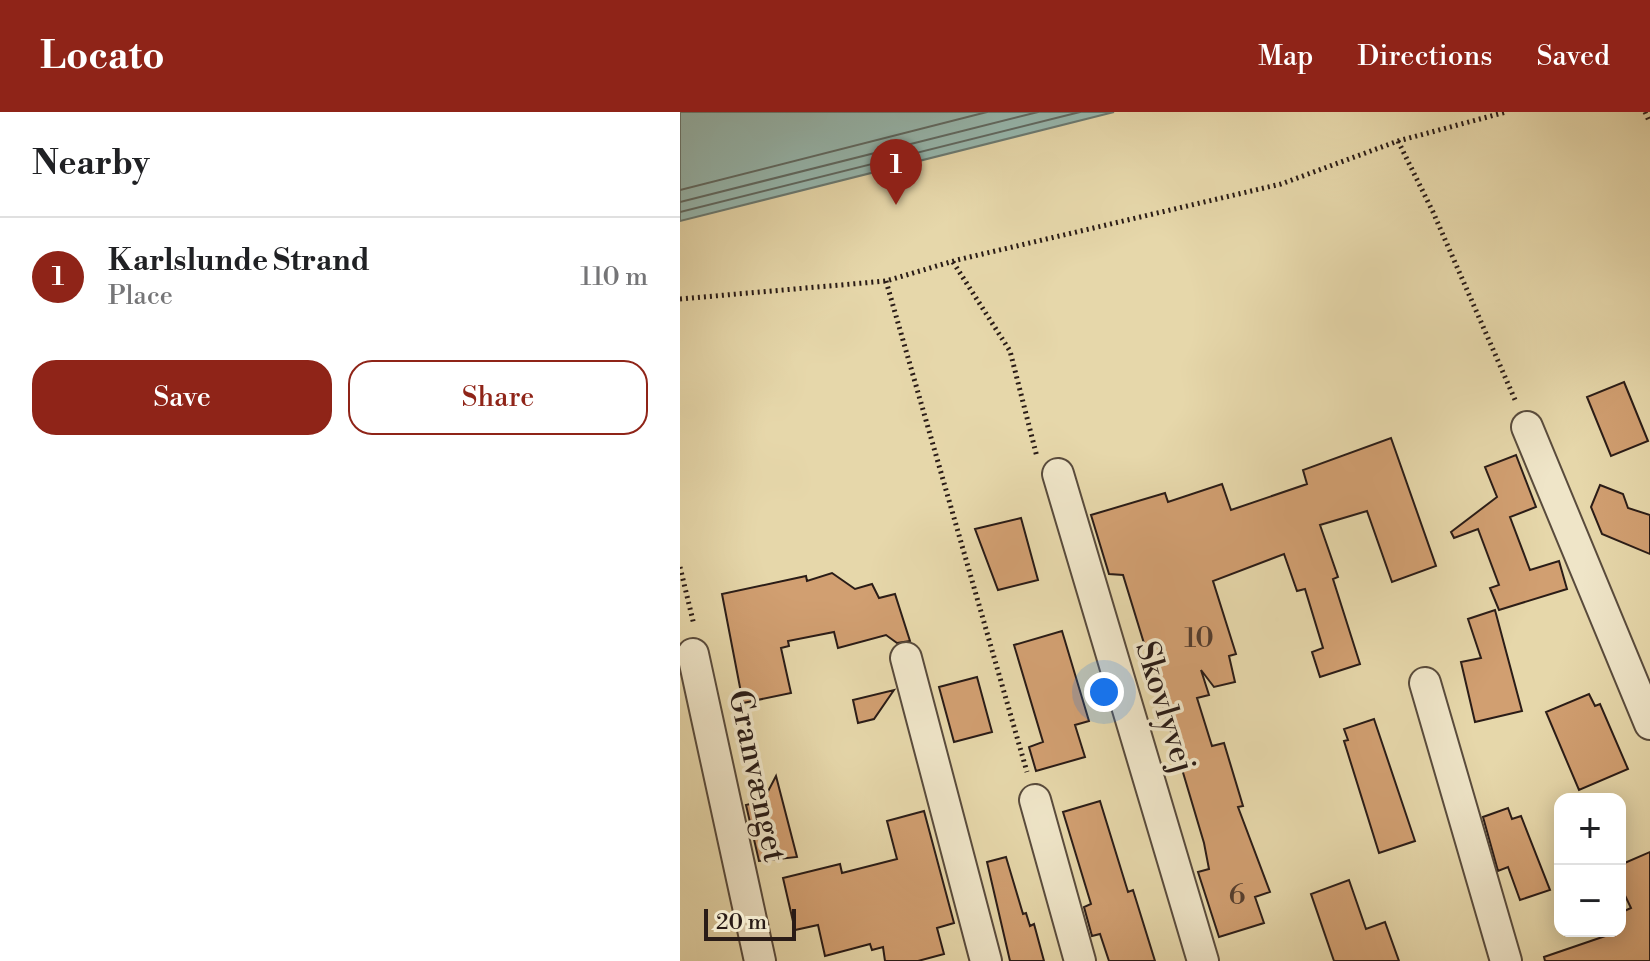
<!DOCTYPE html>
<meta charset="utf-8">
<style>
body{margin:0;font-family:"Libre Bodoni",serif;background:#f6f6f6;color:#202124}
.controls{position:absolute;right:24px;bottom:24px;display:grid;overflow:hidden;border-radius:16px;box-shadow:0 4px 20px #0003}
.controls button{width:72px;height:72px;display:grid;place-items:center;padding:0;border:0;border-bottom:2px solid #e0e0e0;background:#fff;color:#202124;font:40px sans-serif}
.scale{position:absolute;left:24px;bottom:20px;width:92px;box-sizing:border-box;padding-left:8px;border:4px solid #2a1c17;border-top:0;font-size:22px;line-height:28px;white-space:nowrap;color:#2a1c17;-webkit-text-stroke:6px #efe5c8;paint-order:stroke}
.you{position:absolute;left:424px;top:580px;width:28px;height:28px;margin:-20px;border:6px solid #fff;border-radius:50%;background:#1a73e8;box-shadow:0 0 0 12px #1a73e833}
.badge{display:grid;place-items:center;width:52px;height:52px;border-radius:50%;background:#8f2418;color:#fff;font-size:26px;font-weight:700}
.pin{position:absolute;translate:-50% -66px;filter:drop-shadow(0 2px 4px #0008)}
.pin::after{content:'';position:absolute;top:42px;width:28px;height:24px;background:inherit;clip-path:polygon(0 0,100% 0,50% 100%)}
.list{margin:0;padding:0;list-style:none}
h2{display:flex;justify-content:space-between;align-items:center;height:104px;margin:0;padding:0 32px;font-size:34px}
h2 small{font-size:26px;font-weight:400;color:#757577}
.list li{display:grid;grid-template-columns:52px 1fr auto;gap:24px;align-items:center;box-sizing:border-box;height:120px;padding:0 32px;border-top:2px solid #e0e0e0}
.list b{display:block;font-size:30px;white-space:nowrap}
.list p{margin:0;font-size:26px;white-space:nowrap;color:#757577}
.list em{font-size:26px;font-style:normal;color:#757577}
.actions{display:flex;gap:16px;padding:24px 32px}
.actions a{flex:1;padding:18px 0;border:2px solid #8f2418;border-radius:24px;text-align:center;font-size:28px;color:#8f2418}
.actions .main{background:#8f2418;color:#fff}
.map{position:relative;flex:none;width:970px;height:849px;overflow:hidden}
header{display:flex;align-items:center;gap:48px;box-sizing:border-box;height:112px;padding:0 40px;background:#8f2418;color:#fff}
header strong{font-size:38px}
nav{display:flex;gap:44px;margin-inline-start:auto;font-size:28px}
main{display:flex}
aside{flex:1;background:#fff}
.map>svg:first-child{display:block}
.water{fill:#97b8af;stroke:#6b7a72;stroke-width:2}
.lines{fill:none;stroke-linecap:round;stroke-linejoin:round}
.shore{stroke:#606a63;stroke-width:2}
.building{fill:#d19f71;stroke:#2a1c17;stroke-width:2}
.minor-casing{stroke:#594b3c;stroke-width:34}
.path{stroke:#2a1c17;stroke-width:5;stroke-dasharray:2 4;stroke-linecap:butt}
.minor{stroke:#efe5c8;stroke-width:30}
.labels{text-anchor:middle;dominant-baseline:central;stroke-width:7;stroke-linejoin:round;paint-order:stroke}
.number-label{font-size:28px;fill:#543d2e}
.street-label{font-size:32px;fill:#2a1c17;stroke:#efe5c8}
</style>
<header>
<strong>Locato</strong>
<nav><a>Map</a><a>Directions</a><a>Saved</a></nav>
</header>
<main>
<aside>
<h2>Nearby<small></small></h2>
<ul class="list">
<li><span class="badge">1</span><div><b>Karlslunde Strand</b><p>Place</p></div><em>110 m</em></li>
</ul>
<div class="actions"><a class="main">Save</a><a>Share</a></div>
</aside>
<div class="map">
<svg width="970" height="849" viewBox="0 0 970 849">
<rect width="100%" height="100%" fill="#e6d7aa"/>
<filter id="stains"><feTurbulence type="fractalNoise" baseFrequency=".0025" numOctaves="4"/><feColorMatrix values="0 0 0 0 .2 0 0 0 0 .09 0 0 0 0 .02 0 0 0 .5 -.17"/></filter>
<radialGradient id="worn" r=".72"><stop offset=".6" stop-color="#630" stop-opacity="0"/><stop offset="1" stop-color="#630" stop-opacity=".3"/></radialGradient>
<path class="water" d="M0 0H434L0 109Z"/>
<g class="lines">
<path class="shore" d="M0 78 307 0
M0 90 358 0
M0 100 400 0"/>
</g>
<path class="building" d="M944 270 968 329 931 344 907 285Z
M711 326 756 454 712 470 687 399 640 413 658 465 653 467 680 552 640 565 632 540 643 536 625 477 617 479 604 442 533 469 556 542 549 544 555 570 534 575 521 558 529 583 517 586 532 634 544 631 563 694 558 695 590 780 575 785 584 811 539 825 518 760 529 757 524 731 482 590 443 463 429 462 411 403 485 381 488 390 542 372 551 398 627 372 623 358Z
M836 343 856 395 830 405 850 458 879 449 887 477 819 498 810 476 819 473 798 417 774 426 771 420 817 385 805 355Z
M920 373 943 382 948 396 970 403V442L922 422 911 395Z
M341 406 358 468 318 478 295 417Z
M152 461 175 477 192 472 199 486 215 482 230 529 217 531 206 523 158 536 154 520 108 529 109 534 101 536 111 581 63 591 42 482 126 464 127 469Z
M815 498 842 599 795 610 781 550 801 546 788 507Z
M382 519 409 609 395 613 405 645 356 659 349 635 363 630 334 533Z
M297 565 312 620 274 630 259 575Z
M214 578 194 607 178 611 173 588Z
M909 582 915 594 920 592 948 657 899 678 866 600Z
M694 607 735 729 699 741 664 629 668 628 664 617Z
M96 664 117 745 79 749 66 693 83 689Z
M420 689 448 780 453 778 475 849H429L420 822 412 824 404 795 411 792 383 700Z
M828 696 832 707 841 704 870 778 840 788 828 755 818 759 803 705Z
M244 699 274 811 257 816 264 842 238 849H205L203 835 192 838 190 832 145 844 138 813 115 818 103 766 160 752 162 761 217 747 207 709Z
M970 740V849H865L864 845 940 819V801L951 796 940 773V753Z
M326 745 343 802 346 801 350 814 354 812 364 849H330L307 750Z
M669 768 686 817 705 810 719 849H654L631 782Z"/>
<g class="lines">
<defs>
<path id="minor" d="M847 315 970 612
M378 362 523 849
M13 542 80 849
M226 546 306 849
M745 571 826 849
M355 688 400 849"/>
</defs>
<use href="#minor" class="minor-casing"/>
<path class="path" d="M965 0 970 11
M718 29 753 100 836 290
M273 150 330 239 357 345
M206 169 347 660
M0 187 206 169 277 148 601 72 718 29 826 0
M0 455 14 513"/>
<use href="#minor" class="minor"/>
</g>
<g class="labels">
<g class="number-label">
<text x="519" y="526">10</text>
<text x="557" y="783">6</text>
</g>
<g class="street-label">
<text transform="translate(485 595) rotate(73)">Skovlyvej</text>
<text transform="translate(77 664) rotate(78)">Granvænget</text>
</g>
</g>
<rect width="100%" height="100%" filter="url(#stains)"/>
<rect width="100%" height="100%" fill="url(#worn)"/>
</svg>
<div class="controls">
<button>+</button>
<button>−</button>
</div>
<div class="scale">20 m</div>
<div class="you"></div>
<div class="pin badge" style="left:216px;top:93px">1</div>
</div>
</main>
